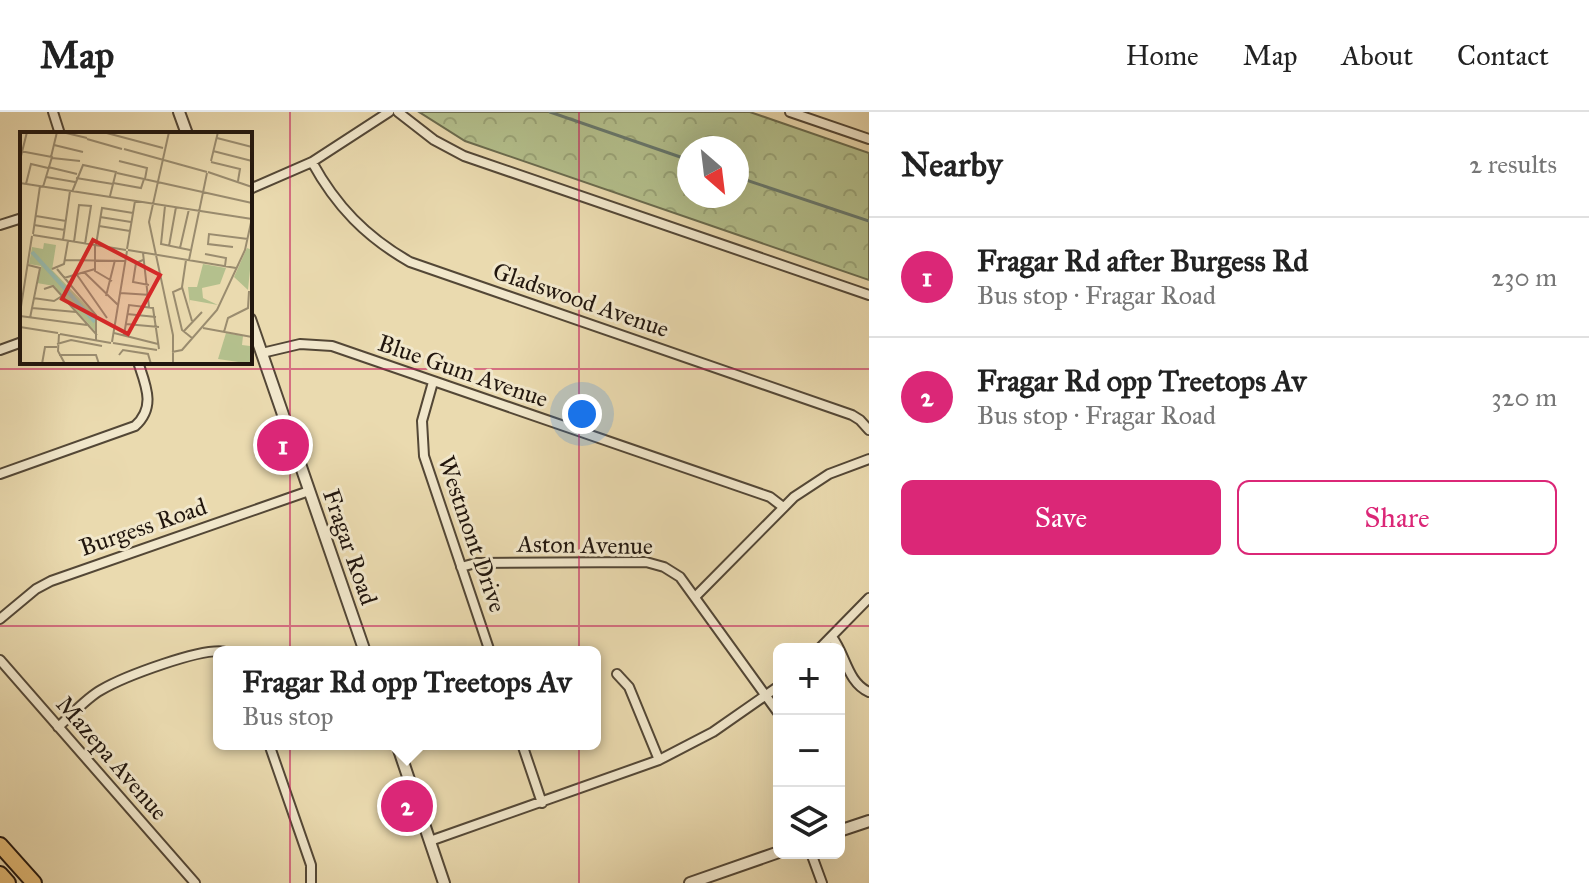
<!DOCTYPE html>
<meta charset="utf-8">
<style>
body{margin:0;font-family:"IM FELL Great Primer",serif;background:#f2f2f2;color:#222}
.controls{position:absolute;right:24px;bottom:24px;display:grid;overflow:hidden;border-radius:12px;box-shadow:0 8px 32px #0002}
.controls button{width:72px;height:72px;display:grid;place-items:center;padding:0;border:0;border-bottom:2px solid #e0e0e0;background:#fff;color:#222;font:40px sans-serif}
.compass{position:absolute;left:677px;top:24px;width:72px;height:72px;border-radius:50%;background:#fff;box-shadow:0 8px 32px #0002;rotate:152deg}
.you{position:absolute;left:582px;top:302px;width:28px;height:28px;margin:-20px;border:6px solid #fff;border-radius:50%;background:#1a73e8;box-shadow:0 0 0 12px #1a73e833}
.badge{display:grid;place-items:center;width:52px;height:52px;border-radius:50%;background:#db2777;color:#fff;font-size:26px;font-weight:700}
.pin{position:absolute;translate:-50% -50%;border:4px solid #fff;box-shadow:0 2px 8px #0006}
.popup{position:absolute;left:213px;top:534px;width:388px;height:104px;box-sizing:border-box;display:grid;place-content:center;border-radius:12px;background:#fff;filter:drop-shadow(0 2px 6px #0005);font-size:26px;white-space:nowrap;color:#767676}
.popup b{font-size:30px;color:#222}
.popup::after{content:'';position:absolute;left:50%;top:100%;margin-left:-16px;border:16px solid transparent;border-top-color:#fff}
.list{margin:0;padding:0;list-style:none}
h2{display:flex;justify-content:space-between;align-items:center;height:104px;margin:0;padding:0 32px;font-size:34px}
h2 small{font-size:26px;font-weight:400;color:#767676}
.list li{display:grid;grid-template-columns:52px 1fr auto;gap:24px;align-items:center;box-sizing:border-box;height:120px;padding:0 32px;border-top:2px solid #e0e0e0}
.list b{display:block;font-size:30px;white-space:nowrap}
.list p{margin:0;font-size:26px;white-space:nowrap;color:#767676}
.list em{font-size:26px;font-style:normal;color:#767676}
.actions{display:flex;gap:16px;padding:24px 32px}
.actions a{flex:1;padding:18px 0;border:2px solid #db2777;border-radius:12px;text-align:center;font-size:28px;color:#db2777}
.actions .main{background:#db2777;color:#fff}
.icon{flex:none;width:44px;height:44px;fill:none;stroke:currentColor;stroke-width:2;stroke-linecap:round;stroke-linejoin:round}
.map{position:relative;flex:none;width:869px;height:771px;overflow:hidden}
header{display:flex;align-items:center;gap:48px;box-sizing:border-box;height:112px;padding:0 40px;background:#fff;border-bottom:2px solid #e0e0e0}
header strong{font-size:38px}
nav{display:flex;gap:44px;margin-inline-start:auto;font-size:28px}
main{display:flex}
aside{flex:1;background:#fff}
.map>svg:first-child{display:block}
.forest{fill:url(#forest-crowns);stroke:#6a6b4e;stroke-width:2;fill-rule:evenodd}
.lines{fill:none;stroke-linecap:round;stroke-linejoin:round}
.stream{stroke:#68786d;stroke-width:3}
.minor-casing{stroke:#534736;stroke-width:12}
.tertiary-casing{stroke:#534736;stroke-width:14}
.trunk-casing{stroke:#21160e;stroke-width:18}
.minor{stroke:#f1e7cb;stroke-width:8}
.tertiary{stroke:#f1e7cb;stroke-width:10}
.trunk{stroke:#e5bd78;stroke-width:14}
.grid{fill:none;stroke:#c2185b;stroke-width:2;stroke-opacity:0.55}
.labels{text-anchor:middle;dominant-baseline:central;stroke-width:6;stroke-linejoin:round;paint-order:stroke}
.street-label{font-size:24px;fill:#21160e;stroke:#f1e7cb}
.inset-river{fill:none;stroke:#98baad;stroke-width:4}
.inset-road{fill:none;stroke:#9a8c6f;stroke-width:2}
.view{fill:#d62828;fill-opacity:0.15;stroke:#d62828;stroke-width:4}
.inset-edge{fill:none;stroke:#21160e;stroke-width:4}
</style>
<header>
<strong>Map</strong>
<nav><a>Home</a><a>Map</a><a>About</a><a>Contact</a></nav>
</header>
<main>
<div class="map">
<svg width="869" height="771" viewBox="0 0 869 771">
<defs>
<pattern id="forest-crowns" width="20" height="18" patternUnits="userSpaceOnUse" patternTransform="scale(2)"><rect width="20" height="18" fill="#b4c08d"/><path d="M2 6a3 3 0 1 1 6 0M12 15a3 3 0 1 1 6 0" fill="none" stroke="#9aa478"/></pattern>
</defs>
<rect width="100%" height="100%" fill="#eadaaf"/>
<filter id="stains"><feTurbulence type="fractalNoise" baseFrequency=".0025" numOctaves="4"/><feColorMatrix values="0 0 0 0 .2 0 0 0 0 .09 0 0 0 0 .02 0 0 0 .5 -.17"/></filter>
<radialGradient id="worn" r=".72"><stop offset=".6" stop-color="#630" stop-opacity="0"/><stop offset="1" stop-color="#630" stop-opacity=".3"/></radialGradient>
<path class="forest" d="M419 0H750L869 41V168L465 29ZM689 36H737V84H689Z"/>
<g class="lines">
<path class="stream" d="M550 0 689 48
M737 65 869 109"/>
<defs>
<path id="minor" d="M53 0 60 22
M398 0 434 28 464 44 869 183
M790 0 869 27
M312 50C336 94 366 125 410 150L852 303 860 308 869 318
M250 77 312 50 389 0
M0 113 22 106
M0 238 22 230
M262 241 300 232 332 234 770 385 783 395
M433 270 422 309 424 344 490 540
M0 362 135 314C156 295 146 274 138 250
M461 455 476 451 646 450 664 455 680 465 779 602
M696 484 794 385 829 362 869 347
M0 507 36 477 51 469 309 379
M832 525C846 543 847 570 869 580
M819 537 869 486
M0 548 195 771
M617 562 629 575 659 648
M58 615C72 603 85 587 101 578 123 565 204 534 226 540
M269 632 311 753V771
M522 632 542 691
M430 729 659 648 713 620 779 574
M811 741 822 771"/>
<path id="tertiary" d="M179 0 187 22
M250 207 365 540
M397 632 444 771
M839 719 869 709
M690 771 779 740"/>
<path id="trunk" d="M0 733 34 771
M0 762 8 771"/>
</defs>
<use href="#minor" class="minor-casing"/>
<use href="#tertiary" class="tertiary-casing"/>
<use href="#trunk" class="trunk-casing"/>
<use href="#minor" class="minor"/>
<use href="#tertiary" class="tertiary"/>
<use href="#trunk" class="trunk"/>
</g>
<path class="grid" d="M290 0V771M579 0V771M0 257H869M0 514H869"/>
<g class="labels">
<g class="street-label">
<text transform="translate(581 188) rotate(19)">Gladswood Avenue</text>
<text transform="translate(463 259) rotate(19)">Blue Gum Avenue</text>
<text transform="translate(143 415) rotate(-19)">Burgess Road</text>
<text transform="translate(472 422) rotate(71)">Westmont Drive</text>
<text transform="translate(585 433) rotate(1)">Aston Avenue</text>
<text transform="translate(350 435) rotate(71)">Fragar Road</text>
<text transform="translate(112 646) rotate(49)">Mazepa Avenue</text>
</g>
</g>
<g transform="translate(20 20)">
<rect width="232" height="232" fill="#eadaaf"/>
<path d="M183 132 206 136 200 152 182 156 183 166 198 173 170 168V173L168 155H177ZM206 201 223 204 222 213 230 214 232 208V232L198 227Z" fill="#b4c08d"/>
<path d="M24 111 36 113 32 138 75 182 76 200 34 154 17 151 21 134 9 132 12 115 23 117ZM227 116 232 118 228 158 214 145Z" fill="#b4c08d"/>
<path class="inset-river" d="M12 120 75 190"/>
<path class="inset-road" d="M42 0 67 6M83 0 143 16M149 0 129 90 153 203V232M197 6 232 15M67 7 102 17M34 13 63 20M104 17 187 40M0 19 32 25 23 55M193 19 232 29M31 25 37 0M32 26 60 29M0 28 7 0M99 29 127 36 125 47M191 29 198 0M191 30 220 37 218 49M28 35 57 42M188 40 232 55M97 41 232 71M26 45 55 50M56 46 93 52M0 51 232 87M93 51 121 56 124 47M6 52 11 32 28 36M52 60 63 33 96 40 90 64M145 74 141 112 170 118M16 84 46 89M80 85 111 90M14 93 45 98M79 94 110 99M13 102 20 54M13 103 106 118M43 108 50 59M54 110 59 73 71 74 65 112M75 113V139L92 149M76 113 82 76 113 81M149 114 156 75M213 115 188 112 189 102 228 107M160 116 169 77M107 117 115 69M108 118 216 136M123 121 129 175M185 122 206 126 205 134M45 128 105 129M123 128 116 131 113 150 129 153M166 128 162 155 172 189M169 128 187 41M8 133 20 136 10 186M32 137 44 132 48 109M37 137 76 183V208M55 140 87 186M64 140 98 173M44 146 75 137M162 156 153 160 162 198 172 206M24 157 33 154 77 203M100 161 131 163M86 164 95 128M13 166 34 169 42 164M12 176 56 180M0 181 12 104M107 182 136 185M0 184 67 193M106 192 139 195M0 195 38 201M183 196 232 205M164 199 182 180M204 200 208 186 228 176 229 159M94 201 138 212M39 202 38 219 45 232M40 202 91 211M104 203 109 173 133 176 139 217M92 210 107 119M93 211 137 218M37 212 51 208 82 214M152 220 162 218 197 178 225 118 232 86M39 223H76L79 232M99 223 103 218 128 222 131 232M22 232 25 215H37"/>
<path class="view" d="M73 108 140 143 108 202 42 167Z"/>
<rect width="232" height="232" class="inset-edge"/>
</g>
<rect width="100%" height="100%" filter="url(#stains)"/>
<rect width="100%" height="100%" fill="url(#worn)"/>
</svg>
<div class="controls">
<button>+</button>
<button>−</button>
<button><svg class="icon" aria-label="layers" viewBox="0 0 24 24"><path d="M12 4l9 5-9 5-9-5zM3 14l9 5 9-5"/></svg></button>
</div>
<svg class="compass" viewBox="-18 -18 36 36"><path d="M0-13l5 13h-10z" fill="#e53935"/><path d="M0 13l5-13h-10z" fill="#767676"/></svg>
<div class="you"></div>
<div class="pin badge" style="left:283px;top:333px">1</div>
<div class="pin badge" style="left:407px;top:694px">2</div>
<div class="popup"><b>Fragar Rd opp Treetops Av</b>Bus stop</div>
</div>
<aside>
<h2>Nearby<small>2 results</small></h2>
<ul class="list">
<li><span class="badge">1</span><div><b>Fragar Rd after Burgess Rd</b><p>Bus stop · Fragar Road</p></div><em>230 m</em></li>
<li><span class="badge">2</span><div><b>Fragar Rd opp Treetops Av</b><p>Bus stop · Fragar Road</p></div><em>320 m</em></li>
</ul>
<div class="actions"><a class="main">Save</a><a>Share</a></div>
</aside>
</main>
